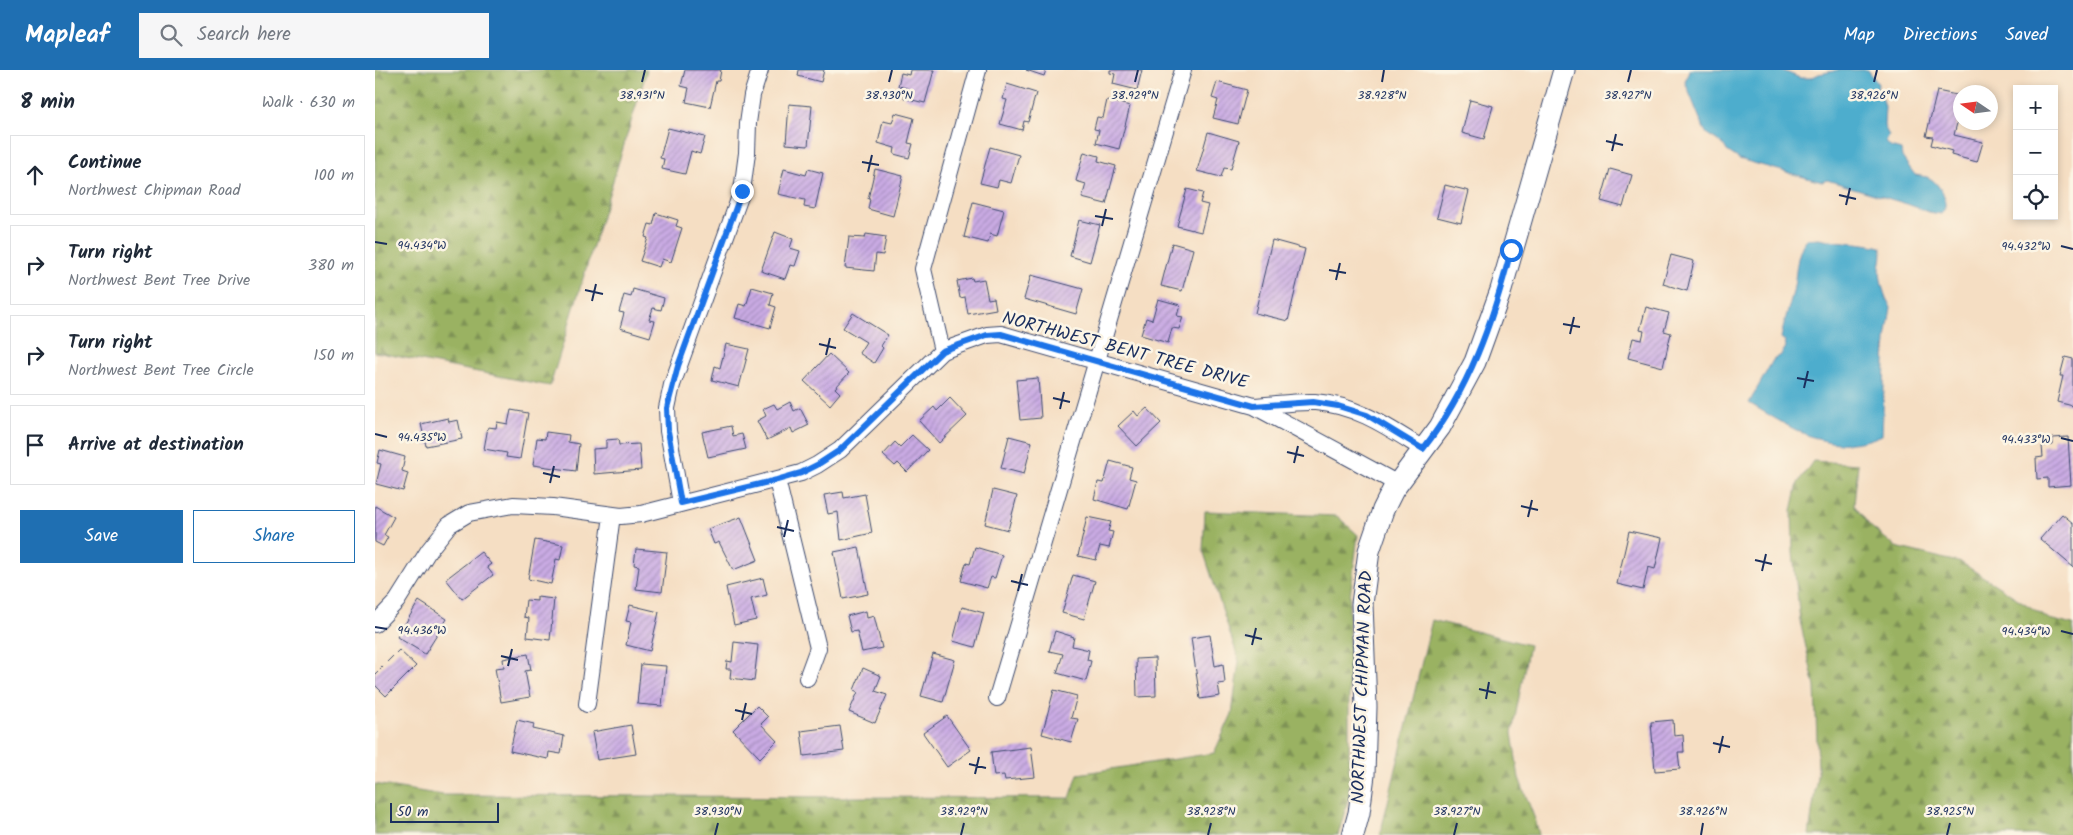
<!DOCTYPE html>
<meta charset="utf-8">
<style>
body{margin:0;font-family:Kalam,sans-serif;background:#f6f6f7;color:#1f2937}
.controls{position:absolute;right:15px;top:15px;display:grid;overflow:hidden;border-radius:0px;box-shadow:0 2px 8px #0003}
.controls button{width:45px;height:45px;display:grid;place-items:center;padding:0;border:0;border-bottom:1px solid #e0e1e3;background:#fff;color:#1f2937;font:25px sans-serif}
.compass{position:absolute;left:1578px;top:15px;width:45px;height:45px;border-radius:50%;background:#fff;box-shadow:0 2px 8px #0003;rotate:283deg}
.scale{position:absolute;left:15px;bottom:12px;width:109px;box-sizing:border-box;padding-left:5px;border:2px solid #1b2f5e;border-top:0;font-size:14px;line-height:18px;white-space:nowrap;color:#1b2f5e;-webkit-text-stroke:4px #fcf5e5;paint-order:stroke}
.stop{position:absolute;width:15px;height:15px;margin:-11px;border:4px solid #1a73e8;border-radius:50%;background:#fff}
.stop.end{background:#1a73e8;border-color:#fff;box-shadow:0 1px 5px #0008}
.list{margin:0;padding:0;list-style:none}
h2{display:flex;justify-content:space-between;align-items:center;height:65px;margin:0;padding:0 20px;font-size:21px}
h2 small{font-size:16px;font-weight:400;color:#747a83}
.list li{display:grid;grid-template-columns:32px 1fr auto;gap:15px;align-items:center;box-sizing:border-box;height:80px;margin:0 10px 10px;padding:0 10px;border:1px solid #e0e1e3;border-radius:0px}
.list b{display:block;font-size:19px;white-space:nowrap}
.list p{margin:0;font-size:16px;white-space:nowrap;color:#747a83}
.list em{font-size:16px;font-style:normal;color:#747a83}
.actions{display:flex;gap:10px;padding:15px 20px}
.actions a{flex:1;padding:11px 0;border:1px solid #1f6fb2;border-radius:0px;text-align:center;font-size:18px;color:#1f6fb2}
.actions .main{background:#1f6fb2;color:#fff}
.icon{flex:none;width:28px;height:28px;fill:none;stroke:currentColor;stroke-width:2;stroke-linecap:round;stroke-linejoin:round}
.map{position:relative;flex:none;width:1698px;height:765px;overflow:hidden}
header{display:flex;align-items:center;gap:30px;box-sizing:border-box;height:70px;padding:0 25px;background:#1f6fb2;color:#fff}
header strong{font-size:24px}
nav{display:flex;gap:28px;margin-inline-start:auto;font-size:18px}
.search{width:350px;height:45px;background:#f6f6f7;display:flex;align-items:center;gap:12px;box-sizing:border-box;padding:0 18px;border-radius:0px;color:#747a83;font-size:19px}
main{display:flex}
aside{flex:1;background:#fff}
.map>svg:first-child{display:block}
.forest{fill:url(#forest-firs);stroke:#5a7060}
.water{fill:#4eadcd;stroke:#346e96}
.building{fill:url(#building-hatch)}
.lines{fill:none;stroke-linecap:round;stroke-linejoin:round}
.minor-casing{stroke:#3c496d;stroke-width:18}
.major-casing{stroke:#3c496d;stroke-width:23}
.minor{stroke:#fff;stroke-width:16}
.major{stroke:#fff;stroke-width:21}
.route{stroke:#1a73e8;stroke-width:6}
.ticks{fill:none;stroke:#1b2f5e;stroke-width:2}
.labels{text-anchor:middle;dominant-baseline:central;stroke-width:5;stroke-linejoin:round;paint-order:stroke}
.street-label{font-size:18px;fill:#1b2f5e;stroke:#fcf5e5}
.ticks-label{font-size:12px;text-anchor:middle;fill:#1b2f5e;stroke:#fcf5e5;stroke-width:5;stroke-linejoin:round;paint-order:stroke}
</style>
<header>
<strong>Mapleaf</strong>
<div class="search"><svg class="icon" aria-label="search" viewBox="0 0 24 24"><circle cx="10" cy="10" r="6"/><path d="M15 15l6 6"/></svg>Search here</div>
<nav><a>Map</a><a>Directions</a><a>Saved</a></nav>
</header>
<main>
<aside>
<h2>8 min<small>Walk · 630 m</small></h2>
<ul class="list">
<li><svg class="icon" aria-label="ahead" viewBox="0 0 24 24"><path d="M12 20V5M6 11l6-6 6 6"/></svg><div><b>Continue</b><p>Northwest Chipman Road</p></div><em>100 m</em></li>
<li><svg class="icon" aria-label="right" viewBox="0 0 24 24"><path d="M7 20v-9h11M14 6l5 5-5 5"/></svg><div><b>Turn right</b><p>Northwest Bent Tree Drive</p></div><em>380 m</em></li>
<li><svg class="icon" aria-label="right" viewBox="0 0 24 24"><path d="M7 20v-9h11M14 6l5 5-5 5"/></svg><div><b>Turn right</b><p>Northwest Bent Tree Circle</p></div><em>150 m</em></li>
<li><svg class="icon" aria-label="arrive" viewBox="0 0 24 24"><path d="M6 21V4h12l-3 4 3 4H6"/></svg><div><b>Arrive at destination</b></div></li>
</ul>
<div class="actions"><a class="main">Save</a><a>Share</a></div>
</aside>
<div class="map">
<svg width="1698" height="765" viewBox="0 0 1698 765">
<defs>
<pattern id="forest-firs" width="22" height="20" patternUnits="userSpaceOnUse" patternTransform="scale(1.25)"><rect width="22" height="20" fill="#9ab262"/><path d="M5 1l3.5 6h-7zM16 11l3.5 6h-7z" fill="#7d9154"/></pattern>
<pattern id="building-hatch" width="6" height="6" patternUnits="userSpaceOnUse" patternTransform="scale(1.25)"><rect width="6" height="6" fill="#caabe4"/><path d="M-1 1l2-2M0 6l6-6M5 7l2-2" fill="none" stroke="#a38cbc"/></pattern>
</defs>
<rect width="100%" height="100%" fill="#fcf5e5"/>
<filter id="ink" filterUnits="userSpaceOnUse"><feTurbulence type="fractalNoise" baseFrequency=".02" numOctaves="2"/><feDisplacementMap in="SourceGraphic" scale="10" xChannelSelector="R" yChannelSelector="G"/><feConvolveMatrix kernelMatrix="1 2 1 2 8 2 1 2 1" color-interpolation-filters="sRGB"/></filter>
<filter id="wash" filterUnits="userSpaceOnUse"><feTurbulence type="fractalNoise" baseFrequency=".0096" numOctaves="4" result="noise"/><feDisplacementMap in="SourceGraphic" scale="20" xChannelSelector="R" yChannelSelector="G"/><feGaussianBlur stdDeviation="1.12" result="paint"/><feColorMatrix in="noise" values="0 0 0 0 0 0 0 0 0 0 0 0 0 0 0 0 0 1.4 0 .05"/><feComposite in="paint" operator="in"/></filter>
<g filter="url(#wash)">
<rect width="100%" height="100%" fill="#f5dec3"/>
<path class="forest" d="M0 0H272L175 316 0 282Z
M1438 391 1483 394 1479 435 1495 456 1521 477 1587 493 1674 549 1698 555V765H1434L1443 699 1440 617 1425 551 1418 483 1417 441 1423 413Z
M830 441 962 446 983 465 974 535V726L963 765H0V714L68 725 695 728 703 704 839 683 857 644 864 591 828 480Z
M1057 550 1154 575 1137 663 1144 708 1161 752 1164 765H1005Z"/>
<path class="water" d="M1314 0H1406L1425 8H1436L1444 4 1464 0H1493L1503 14 1502 20 1510 36 1509 56 1514 66 1511 72 1515 77 1526 80 1527 87 1540 105C1545 106 1552 106 1556 109 1566 116 1576 134 1566 144L1554 142 1532 134 1452 110 1447 112 1364 89 1352 81 1348 74 1332 64 1329 59 1310 12Z
M1444 168C1465 173 1486 172 1506 177 1508 185 1506 190 1505 198 1505 211 1509 227 1516 237L1511 269 1507 365C1456 388 1417 358 1374 333L1398 290 1406 285 1411 277 1410 271 1406 268C1409 252 1414 237 1418 222 1422 203 1420 186 1431 169Z"/>
<g id="blocks">
<path class="building" d="M310 0H346L344 11H341L335 37 311 32 314 18 306 16Z
M424 0H449L446 12 423 6Z
M535 0H559L550 33 529 28 532 18 523 16 526 3 534 5Z
M651 0H671L669 6Z
M735 0H767L762 20 738 14 740 4 735 3Z
M842 12 872 20 863 54 838 48 843 30 837 28Z
M632 14 661 23 653 52 649 51 647 60 625 54 632 30 628 29Z
M1562 21 1586 26V37L1579 65 1608 72 1602 92 1576 85 1577 81 1556 75 1558 67 1551 66Z
M732 30 755 36 744 79 721 73 724 60 719 59 722 47 728 48Z
M1095 30 1118 36 1109 69 1087 63Z
M414 34 437 36 433 76 411 74Z
M520 43 539 48 533 73 538 74 534 88 519 84 520 78 503 73 508 51 517 53Z
M293 58 330 67 325 84 316 81 310 104 287 99 289 89 285 88Z
M833 62 864 71 856 99 849 98 846 107 822 101Z
M615 77 644 85 636 113 624 110 622 117 605 113Z
M709 82 724 86 723 91 741 96 731 134 707 128 711 114 701 111Z
M409 99 431 105 433 99 448 103 440 139 429 137 430 130 403 124Z
M500 99 528 106 518 146 493 139 495 129H493Z
M1235 99 1257 105 1248 137 1226 131Z
M1070 115 1094 121 1086 153 1062 147Z
M812 119 828 123 825 133 833 135 826 162 802 156Z
M598 132 629 140 622 166 615 164 613 173 589 167Z
M281 143 303 150 301 156 307 158 296 192 287 189 284 197 265 191 273 168 270 167 274 154 278 155Z
M704 150 725 155 715 192 695 186Z
M400 162 418 169 415 178 425 181 420 196 415 195 410 209 386 201Z
M491 164 511 167 508 185 501 184 499 201 470 198 474 167 490 168Z
M897 170 930 179 913 251 880 243Z
M797 173 818 179 807 221 786 216Z
M1296 185 1319 191 1312 221 1288 214Z
M656 205 708 219 701 244 649 229Z
M597 208 598 211 609 209 613 229 619 228 621 239 593 244 590 227 585 228 582 211Z
M377 217 398 223 395 235 401 237 395 258 360 248 364 234 371 236Z
M258 219 289 228 286 240 278 238 274 250 280 251 275 267 245 258 249 243 244 242 249 225 256 227Z
M783 229 805 235 802 246 808 247 804 259 797 258 793 273 766 265 771 248 777 250Z
M1271 237 1294 243 1289 261 1296 263 1288 297 1253 288 1258 268 1267 270 1269 261 1265 260Z
M478 243 513 265 506 276 508 278 499 293 484 283 491 272 468 258Z
M351 274 374 279 364 317 337 310 340 296 345 298Z
M454 284 474 303 460 318 465 323 455 335 429 311Z
M1690 287 1698 289V336L1682 332 1688 306H1685Z
M663 308 666 348 645 350 641 310Z
M575 328 592 346 564 373 544 351 559 337 562 341Z
M415 332 419 341 425 338 434 355 418 363 416 358 392 370 382 351 391 346 388 339 399 334 402 339Z
M772 338 786 353 762 376 743 356 759 341 763 346Z
M136 340 153 343 145 389 131 387 132 383 109 379 113 357 121 358 122 352 133 354Z
M73 348 74 352 83 350 87 369 51 376 46 354Z
M356 356 358 366 367 364 371 379 333 387 327 362Z
M171 362 194 365 193 372 204 374 201 401 158 395 162 368 170 369Z
M537 365 553 380 532 402 523 393 520 396 508 385 520 372 525 377Z
M634 366 657 372 649 404 626 398Z
M1693 367 1696 415 1673 417V408L1662 409 1661 388 1668 387 1667 376 1678 375V368Z
M243 369 244 375 264 374 266 400 219 404 218 379 231 378V370Z
M5 380 30 387 27 401 33 403 28 421 1 414 6 394 2 393Z
M735 391 757 397 754 408 761 410 753 439 719 429 723 412 729 413Z
M618 420 642 426 633 460 610 454Z
M468 422 469 428 490 424 497 463 466 470 463 442 453 444 449 425Z
M0 436 19 447 9 465 13 467 8 476 0 472Z
M1687 444 1698 453V497L1665 469Z
M366 447 383 490 358 500 344 472 339 474 333 459Z
M712 447 736 452 733 461 738 462 734 478 725 476 721 490 703 486Z
M1254 461 1287 468 1280 499 1273 497 1268 520 1242 514Z
M160 470 188 475 185 490 181 489 176 514 153 509Z
M484 477 493 524 468 529 459 482Z
M600 477 627 485 620 508 616 507 612 518 586 511 591 493 595 494Z
M261 479 292 482 287 522 261 519 264 496 259 495Z
M106 482 116 494 112 497 118 505 87 529 71 509Z
M698 505 720 511 709 549 687 543Z
M388 508 392 525 376 529 381 550 359 555 351 517Z
M162 527 179 529 175 570 152 567 154 548 149 547 151 530 162 531Z
M44 531 72 549 50 584 22 567Z
M255 535 284 542 275 581 251 575 256 552 251 551Z
M587 537 609 543 600 577 578 571Z
M491 541 492 548 499 546 507 578 487 582 482 561 476 562 472 546Z
M680 561 699 567 697 576 714 580 712 590 716 591 711 611 682 603 688 584 674 581Z
M835 565 840 596 848 594 850 613 843 614 845 626 825 629 816 568Z
M359 572 383 575 379 611 355 608 356 599H351L352 591 357 592Z
M24 580 41 596 11 626 0 615V604Z
M153 584 156 600 150 601 155 627 126 632 120 598 129 597 128 589Z
M558 584 580 590 568 632 546 626Z
M780 588 781 626 762 627 761 589Z
M266 594 291 596 287 636 262 634Z
M488 598 506 606 500 621 512 625 500 653 474 642 483 622 479 620Z
M679 620 702 626 696 648 703 649 696 672 667 664Z
M382 636 393 647 386 654 402 671 385 688 358 660Z
M572 646 596 680 572 697 548 663Z
M142 650 159 654 158 659 189 666 186 684 174 682 173 689 135 681Z
M1298 650 1299 666 1308 665 1309 682H1303L1305 699 1280 701 1276 652Z
M256 655 261 684 222 690 217 662Z
M465 656 469 681 429 686 426 661Z
M656 677 660 707 630 710 629 705 619 706 616 682Z"/>
</g>
</g>
<g filter="url(#ink)">
<use href="#blocks" fill-opacity="0" stroke="#3c496d" stroke-width="1"/>
<g class="lines">
<defs>
<path id="minor" d="M567 281 548 199 603 0
M879 336C899 335 920 331 940 332 982 335 1014 358 1048 379
M402 410 443 578 432 608
M306 433 293 361 292 338 297 315 367 121 372 83 373 53 377 25 385 0
M0 554 22 531 54 480 74 455 94 443 138 435 178 437 246 446 266 444 426 403 442 395 465 380 567 281 612 265 626 264 879 336 1023 414
M622 628 808 0
M212 634 237 445"/>
<path id="major" d="M978 765 984 743 989 705 991 637 987 534 994 481 1008 440 1018 420 1065 357 1100 292 1126 220 1189 0"/>
</defs>
<use href="#minor" class="minor-casing"/>
<use href="#major" class="major-casing"/>
<use href="#minor" class="minor"/>
<use href="#major" class="major"/>
</g>
</g>
<g class="lines" filter="url(#ink)">
<path class="route" d="M367 121 303 296 292 338 293 361 306 433 402 410 426 403 442 395 465 380 567 281 612 265 626 264 879 336 938 332 963 336 992 345 1048 379C1094 320 1118 251 1136 180"/>
</g>
<path class="ticks" d="M267 12 270 0M514 12 517 0M760 12 763 0M1007 12 1009 0M1253 12 1256 0M1499 12 1502 0M1231 71 1248 75M1237 81 1241 64M487 92 504 95M493 102 497 85M1464 125 1481 129M1471 135 1475 118M720 146 738 149M727 156 731 139M0 172 12 174M1686 176 1698 179M954 200 971 203M961 210 965 193M210 220 228 224M217 231 221 214M1188 254 1205 257M1195 264 1199 247M444 274 461 278M451 285 455 268M1422 308 1439 311M1429 318 1433 301M678 328 695 332M685 339 689 322M0 364 12 367M1686 368 1698 371M912 382 929 386M919 393 923 376M168 403 185 407M175 413 179 396M1146 436 1163 440M1153 447 1157 430M402 457 419 461M409 467 413 450M1380 490 1397 494M1387 501 1391 484M636 511 653 515M643 521 647 504M0 557 12 559M1686 561 1698 564M870 565 887 569M877 575 881 558M126 586 143 590M133 596 137 579M1104 619 1121 623M1111 629 1114 612M360 640 377 644M367 650 371 633M1338 673 1355 677M1344 683 1348 666M594 694 611 698M600 704 604 687M340 765 343 753M586 765 589 753M833 765 836 753M1079 765 1082 753M1326 765 1328 753M1572 765 1575 753"/>
<g class="labels">
<g class="street-label">
<text transform="translate(750 281) rotate(15)">NORTHWEST BENT TREE DRIVE</text>
<text transform="translate(988 617) rotate(-88)">NORTHWEST CHIPMAN ROAD</text>
</g>
</g>
<g class="ticks-label">
<text x="267" y="29">38.931°N</text>
<text x="514" y="29">38.930°N</text>
<text x="760" y="29">38.929°N</text>
<text x="1253" y="29">38.927°N</text>
<text x="1499" y="29">38.926°N</text>
<text x="1007" y="29">38.928°N</text>
<text x="47" y="179">94.434°W</text>
<text x="1651" y="180">94.432°W</text>
<text x="47" y="371">94.435°W</text>
<text x="1651" y="373">94.433°W</text>
<text x="47" y="564">94.436°W</text>
<text x="1651" y="565">94.434°W</text>
<text x="343" y="745">38.930°N</text>
<text x="589" y="745">38.929°N</text>
<text x="836" y="745">38.928°N</text>
<text x="1082" y="745">38.927°N</text>
<text x="1328" y="745">38.926°N</text>
<text x="1575" y="745">38.925°N</text>
</g>
</svg>
<div class="controls">
<button>+</button>
<button>−</button>
<button><svg class="icon" aria-label="locate" viewBox="0 0 24 24"><circle cx="12" cy="12" r="6"/><path d="M12 2v4M12 18v4M2 12h4M18 12h4"/></svg></button>
</div>
<svg class="compass" viewBox="-18 -18 36 36"><path d="M0-13l5 13h-10z" fill="#e53935"/><path d="M0 13l5-13h-10z" fill="#747a83"/></svg>
<div class="scale">50 m</div>
<div class="stop" style="left:1136px;top:180px"></div>
<div class="stop end" style="left:367px;top:121px"></div>
</div>
</main>
